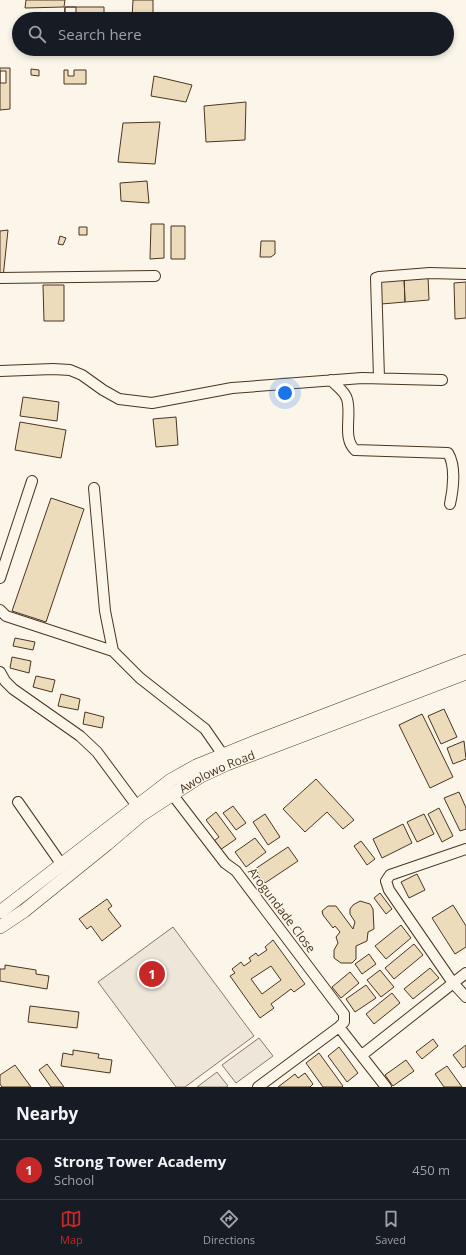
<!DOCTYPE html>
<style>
body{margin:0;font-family:"Open Sans",sans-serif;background:#20242c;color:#f1f3f6}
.you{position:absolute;left:285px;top:393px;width:14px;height:14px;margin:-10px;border:3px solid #fff;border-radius:50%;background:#1a73e8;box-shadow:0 0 0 6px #1a73e833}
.badge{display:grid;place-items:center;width:26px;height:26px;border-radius:50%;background:#c62828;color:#fff;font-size:13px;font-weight:700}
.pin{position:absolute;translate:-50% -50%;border:2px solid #fff;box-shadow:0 1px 4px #0006}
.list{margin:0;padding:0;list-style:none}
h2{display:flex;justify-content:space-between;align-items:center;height:52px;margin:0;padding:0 16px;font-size:17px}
h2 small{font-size:13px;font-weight:400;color:#9ea1a6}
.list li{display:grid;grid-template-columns:26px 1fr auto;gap:12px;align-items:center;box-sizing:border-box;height:60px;padding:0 16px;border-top:1px solid #363941}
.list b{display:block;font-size:15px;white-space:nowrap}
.list p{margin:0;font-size:13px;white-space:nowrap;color:#9ea1a6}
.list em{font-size:13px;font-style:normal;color:#9ea1a6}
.icon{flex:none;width:22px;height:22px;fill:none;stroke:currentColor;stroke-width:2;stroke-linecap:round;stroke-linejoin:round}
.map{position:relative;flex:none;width:466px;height:1087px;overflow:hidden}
.search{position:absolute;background:#171b24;box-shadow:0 2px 6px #0003;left:12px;right:12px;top:12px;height:44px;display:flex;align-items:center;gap:10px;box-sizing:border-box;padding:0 14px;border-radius:22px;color:#9ea1a6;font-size:15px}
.sheet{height:112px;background:#171b24}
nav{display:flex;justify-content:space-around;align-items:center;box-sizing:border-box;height:56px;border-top:1px solid #363941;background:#171b24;font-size:11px;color:#9ea1a6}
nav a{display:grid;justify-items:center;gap:2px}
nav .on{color:#c62828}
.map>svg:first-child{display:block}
.green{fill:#ede6d9;stroke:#887966}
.building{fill:#ecdcbc;stroke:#4a3520;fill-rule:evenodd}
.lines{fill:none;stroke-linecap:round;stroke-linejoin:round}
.minor-casing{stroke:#4a3520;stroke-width:12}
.major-casing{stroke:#4a3520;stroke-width:14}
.minor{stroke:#fbf6e9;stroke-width:10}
.major{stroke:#fbf6e9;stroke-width:13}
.labels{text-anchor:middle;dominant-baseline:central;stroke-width:3;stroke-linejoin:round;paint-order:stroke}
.street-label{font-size:12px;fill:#4a3520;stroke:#fbf6e9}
</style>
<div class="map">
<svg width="466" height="1087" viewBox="0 0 466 1087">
<rect width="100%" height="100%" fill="#fbf6e9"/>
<path class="green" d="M173 927 254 1036 185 1087H176L98 982Z
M259 1038 273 1056 236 1083 222 1065Z
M217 1072 228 1086 226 1087H197Z"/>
<path class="building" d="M26 0H65L64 7 25 8Z
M133 0H153V19H132Z
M65 7H104V19H64Z
M65 7H76V19H65Z
M0 68H10V109L0 110Z
M31 69 39 70V76L31 75Z
M64 70H68V76H74V70H86V84H64Z
M0 71H6V83H0Z
M154 76 192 85 186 102 151 96Z
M246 102 245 140 206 142 204 106Z
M160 122 155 164 118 162 123 123Z
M147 181 149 203 121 201 120 183Z
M151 224H164V258L150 259Z
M171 226H185V259H171Z
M79 227H87V235H79Z
M8 230 3 278H0V231Z
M60 236 66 238 63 245 58 244Z
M261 241H275V254L271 257H260Z
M428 276 429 300 405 302 404 277Z
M404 277 405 302 381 304 380 278Z
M466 282V318L455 319 454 283Z
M43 285H64V321H44Z
M23 397 59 402 57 421 20 416Z
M176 417 178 445 156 447 153 419Z
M20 422 66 430 61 458 15 450Z
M51 498 84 509 46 622 12 611Z
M15 638 35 642 33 650 13 646Z
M12 657 31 661 29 673 10 668Z
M36 676 55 680 52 692 33 687Z
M61 694 80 699 78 710 58 706Z
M444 709 457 737 441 744 428 716Z
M85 712 104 717 102 728 83 724Z
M422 714 453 777 430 788 399 725Z
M464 741 466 759 453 764 447 748Z
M316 779 354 820 343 829 327 812 305 832 283 809Z
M459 792 466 808V829L460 831 444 798Z
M233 806 246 823 236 830 223 813Z
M439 808 453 836 442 842 428 814Z
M216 812 236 839 220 850 214 841 219 837 206 820Z
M265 814 280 837 268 845 253 822Z
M424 814 434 834 417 842 407 822Z
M403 824 412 843 382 858 373 839Z
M255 838 266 852 246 867 235 852Z
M361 841 375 859 367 865 354 846Z
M288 847 298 861 265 883 255 869Z
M417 874 425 890 409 898 401 882Z
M380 893 392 909 386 914 374 898Z
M107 899 112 906 108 909 121 926 102 941 91 926 87 929 79 919Z
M360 901 370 904 373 909 374 929 368 932 367 941 356 946V959L352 963H341L334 958V950L338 943 336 937 340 932 335 926 333 928 323 915 322 911 328 906H336L353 929 355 922 350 914V909L353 905Z
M453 905 466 926V947L455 954 432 918Z
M401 925 411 938 386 959 375 946Z
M273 940 305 984 294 992 291 989 271 1004 274 1008 260 1018 230 976 235 973 232 969 241 962 244 966 251 961 249 958 256 953 258 956 267 950 265 947ZM271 966 281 980 262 994 251 979Z
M414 944 423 955 394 979 385 968Z
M369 954 376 964 362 974 355 964Z
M5 965 36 970V974L49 976 47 989 0 981V969H5Z
M430 968 439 978 413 999 404 989Z
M380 970 394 987 381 997 367 980Z
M350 972 359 983 341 998 332 987Z
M366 985 376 998 355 1012 346 999Z
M392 993 400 1003 374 1024 366 1014Z
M30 1006 79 1012 77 1028 28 1022Z
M433 1039 438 1046 422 1059 416 1052Z
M466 1045V1066L463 1068 453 1055Z
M339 1047 358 1073 347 1082 328 1056Z
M73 1050 99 1054 98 1058 112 1060 110 1073 61 1066 63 1053 73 1055Z
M319 1053 343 1086 342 1087H323L306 1063Z
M406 1060 414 1071 393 1086 385 1075Z
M47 1064 64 1087H51L39 1070Z
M15 1065 31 1087H2L0 1084V1075Z
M447 1066 462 1087H444L435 1074Z
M305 1073 313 1084 310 1087H278L295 1074 298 1078Z"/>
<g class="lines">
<defs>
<path id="minor" d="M0 278 155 276
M0 371 53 369 70 370 82 375 103 390 119 399 152 403 232 388 362 378 442 380
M379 378 376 278 379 277 430 273 466 274
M331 380C336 386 345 391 347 399 352 415 342 438 355 450L448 453C456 466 453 490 450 504
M94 488 105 611 113 651 140 678 205 729 223 755
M0 578 32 481
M0 610 6 616 113 651
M0 672 5 681 13 689 80 736 97 752 137 806
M172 794 225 863 236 871 344 1014V1022L339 1027 258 1087
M18 802 62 865
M466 849 390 875 386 881 389 890 453 983 466 997
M339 1027 386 1087
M362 1055 466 973"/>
<g id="major">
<path d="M0 912 171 780 196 766 260 740 466 661"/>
<path id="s1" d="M0 927 24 911 107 844 141 815 201 776 227 764 466 673"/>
</g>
</defs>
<use href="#minor" class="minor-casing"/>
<use href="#major" class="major-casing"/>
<use href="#minor" class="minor"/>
<use href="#major" class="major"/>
</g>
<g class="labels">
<g class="street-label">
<text stroke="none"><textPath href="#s1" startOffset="268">Awolowo Road</textPath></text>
<text transform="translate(282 910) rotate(53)">Arogundade Close</text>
</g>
</g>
</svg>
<div class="you"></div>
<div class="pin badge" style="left:152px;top:974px">1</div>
<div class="search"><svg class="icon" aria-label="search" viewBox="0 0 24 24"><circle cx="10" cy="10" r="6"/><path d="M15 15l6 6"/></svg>Search here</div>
</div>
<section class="sheet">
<h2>Nearby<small></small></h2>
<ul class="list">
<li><span class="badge">1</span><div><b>Strong Tower Academy</b><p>School</p></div><em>450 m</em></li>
</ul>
</section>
<nav>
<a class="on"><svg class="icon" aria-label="map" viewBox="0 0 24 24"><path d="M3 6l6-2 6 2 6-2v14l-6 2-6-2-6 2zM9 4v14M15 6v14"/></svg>Map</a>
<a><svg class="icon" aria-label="directions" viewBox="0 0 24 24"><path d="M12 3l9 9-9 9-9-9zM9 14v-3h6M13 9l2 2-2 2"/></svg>Directions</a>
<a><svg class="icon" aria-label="saved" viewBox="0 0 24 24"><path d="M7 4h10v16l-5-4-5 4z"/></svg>Saved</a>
</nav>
